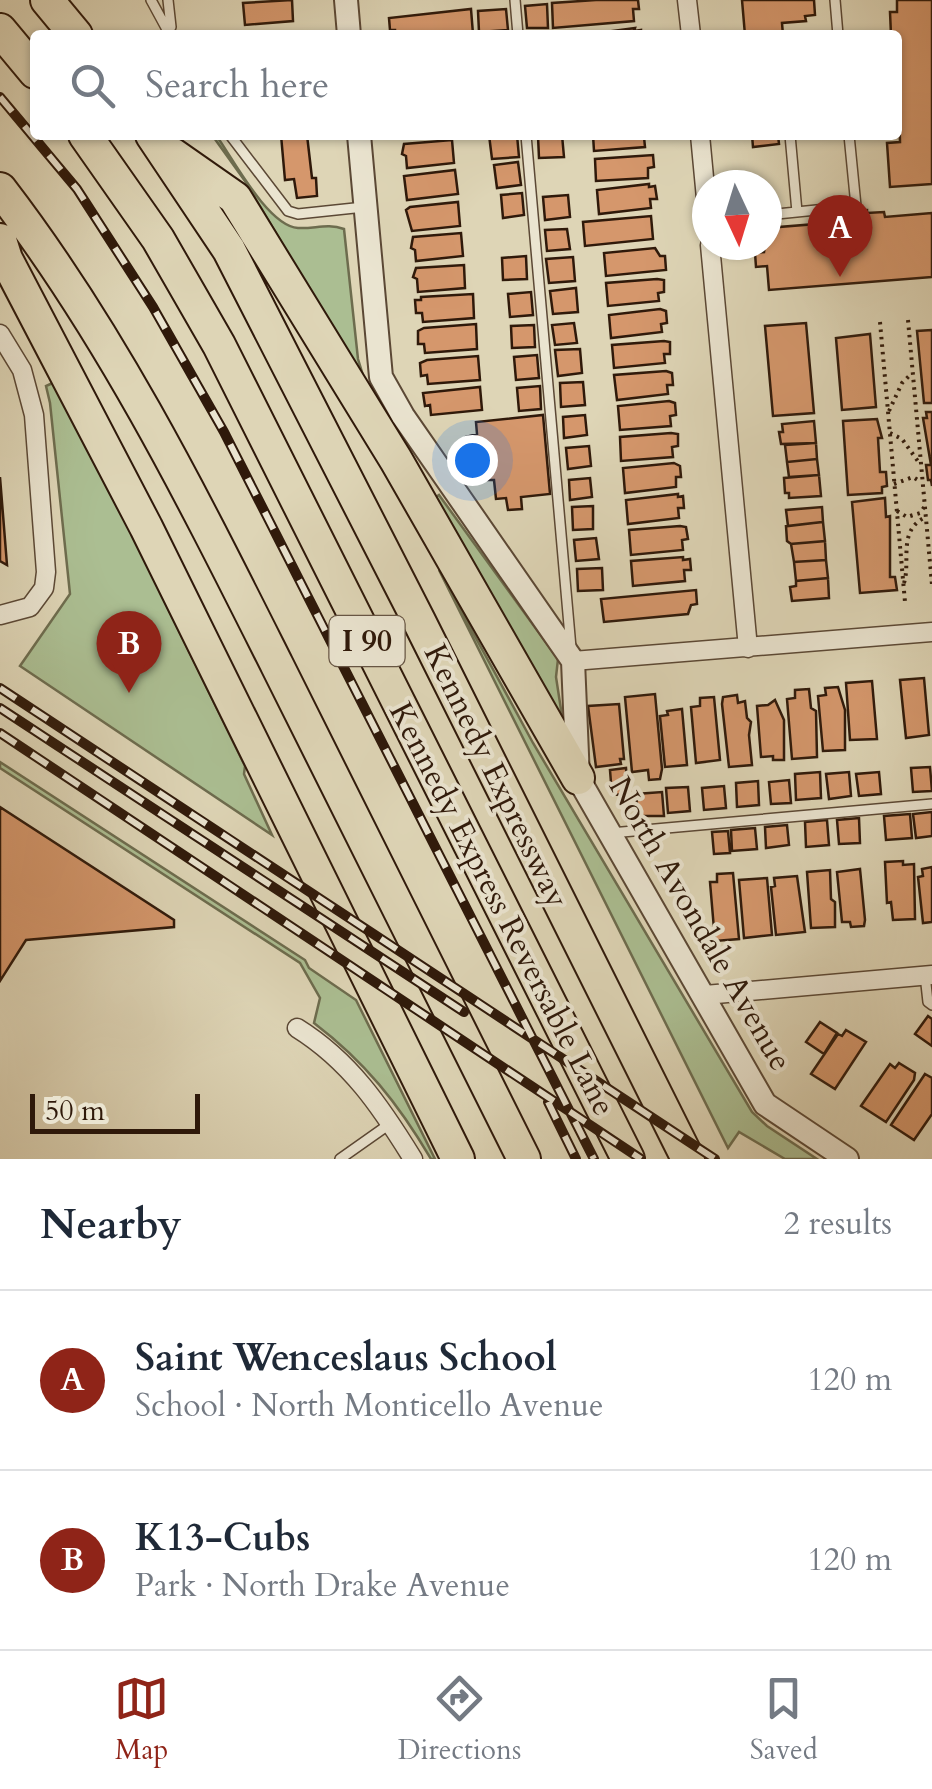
<!DOCTYPE html>
<meta charset="utf-8">
<style>
body{margin:0;font-family:Cardo,serif;background:#f6f6f7;color:#1f2937}
.compass{position:absolute;left:692px;top:170px;width:90px;height:90px;border-radius:50%;background:#fff;box-shadow:0 2px 8px #0004;rotate:176deg}
.scale{position:absolute;left:30px;bottom:25px;width:170px;box-sizing:border-box;padding-left:10px;border:5px solid #2f190a;border-top:0;font-size:28px;line-height:35px;white-space:nowrap;color:#2f190a;-webkit-text-stroke:8px #eae4d0;paint-order:stroke}
.you{position:absolute;left:472px;top:460px;width:35px;height:35px;margin:-25px;border:8px solid #fff;border-radius:50%;background:#1a73e8;box-shadow:0 0 0 15px #1a73e833}
.badge{display:grid;place-items:center;width:65px;height:65px;border-radius:50%;background:#8f2418;color:#fff;font-size:32px;font-weight:700}
.pin{position:absolute;translate:-50% -82px;filter:drop-shadow(0 2px 5px #0008)}
.pin::after{content:'';position:absolute;top:52px;width:35px;height:30px;background:inherit;clip-path:polygon(0 0,100% 0,50% 100%)}
.list{margin:0;padding:0;list-style:none}
h2{display:flex;justify-content:space-between;align-items:center;height:130px;margin:0;padding:0 40px;font-size:42px}
h2 small{font-size:32px;font-weight:400;color:#747a83}
.list li{display:grid;grid-template-columns:65px 1fr auto;gap:30px;align-items:center;box-sizing:border-box;height:180px;padding:0 40px;border-top:2px solid #e0e1e3}
.list b{display:block;font-size:38px;white-space:nowrap}
.list p{margin:0;font-size:32px;white-space:nowrap;color:#747a83}
.list em{font-size:32px;font-style:normal;color:#747a83}
.icon{flex:none;width:55px;height:55px;fill:none;stroke:currentColor;stroke-width:2;stroke-linecap:round;stroke-linejoin:round}
.map{position:relative;flex:none;width:932px;height:1159px;overflow:hidden}
.search{position:absolute;background:#fff;box-shadow:0 2px 8px #0004;left:30px;right:30px;top:30px;height:110px;display:flex;align-items:center;gap:25px;box-sizing:border-box;padding:0 35px;border-radius:10px;color:#747a83;font-size:38px}
.sheet{height:490px;background:#fff}
nav{display:flex;justify-content:space-around;align-items:center;box-sizing:border-box;height:140px;border-top:2px solid #e0e1e3;background:#fff;font-size:28px;color:#747a83}
nav a{display:grid;justify-items:center;gap:5px}
nav .on{color:#8f2418}
.map>svg:first-child{display:block}
.green{fill:#abbe92;stroke:#6d6c4e;stroke-width:2.5}
.building{fill:#d5976c;stroke:#2f190a;stroke-width:2.5}
.lines{fill:none;stroke-linecap:round;stroke-linejoin:round}
.service-casing{stroke:#5b4835;stroke-width:12}
.minor-casing{stroke:#5b4835;stroke-width:21}
.tertiary-casing{stroke:#5b4835;stroke-width:26}
.motorway-casing{stroke:#2f190a;stroke-width:36}
.path{stroke:#2f190a;stroke-width:4;stroke-dasharray:2.5 5;stroke-linecap:butt}
.service{stroke:#eae4d0;stroke-width:9}
.minor{stroke:#eae4d0;stroke-width:18}
.tertiary{stroke:#eae4d0;stroke-width:22}
.motorway{stroke:#ded5b6;stroke-width:32}
.rail-casing{stroke:#2f190a;stroke-width:10}
.rail{stroke:#eae4d0;stroke-width:6;stroke-dasharray:19;stroke-linecap:butt}
.labels{text-anchor:middle;dominant-baseline:central;stroke-width:8;stroke-linejoin:round;paint-order:stroke}
.shield{fill:#eae4d0;stroke:#675645;stroke-width:2.5}
.shield-label{font-size:30px;font-weight:bold;fill:#2f190a}
.street-label{font-size:32px;fill:#2f190a;stroke:#eae4d0}
</style>
<div class="map">
<svg width="932" height="1159" viewBox="0 0 932 1159">
<rect width="100%" height="100%" fill="#ded5b6"/>
<filter id="stains"><feTurbulence type="fractalNoise" baseFrequency=".002" numOctaves="4"/><feColorMatrix values="0 0 0 0 .2 0 0 0 0 .09 0 0 0 0 .02 0 0 0 .5 -.17"/></filter>
<radialGradient id="worn" r=".72"><stop offset=".6" stop-color="#630" stop-opacity="0"/><stop offset="1" stop-color="#630" stop-opacity=".3"/></radialGradient>
<path class="green" d="M212 135H216C233 159 268 226 298 228 315 229 327 223 344 229L358 359 366 385 245 181Z
M57 381 245 766 244 774 272 835 20 666 70 594 50 403 46 386Z
M439 495 558 659 556 677 562 716 558 717 433 499Z
M439 570 533 743 752 1112 767 1126 817 1159H785L739 1132 728 1148Z
M0 762 305 960 309 968 356 1000 435 1159H431C398 1103 365 1062 314 1023L320 998 300 963 0 768Z"/>
<path class="building" d="M292 0 293 21 245 25 243 3Z
M596 0H638L639 9H633L634 21 553 28 552 3Z
M742 0H814L815 15 805 16 806 21 782 23 783 35H745Z
M897 0H932V184L890 187 887 143 900 142 897 35H891L890 12H897Z
M547 4 548 28H527L525 6Z
M471 9 473 34 395 35V30H390L389 18Z
M506 9 508 30 479 32 478 11Z
M635 28 634 31 641 30V35H583Z
M281 135H307L312 178H316L317 196 297 198 294 179 285 180Z
M489 135H517L519 157 492 159Z
M562 135 564 157 539 158 538 136Z
M593 135H651V136L644 137 645 147 594 151Z
M752 135H778L779 144 753 147Z
M452 140 454 163 407 168 406 156 402 154 404 144Z
M653 155 654 167 648 168V178L596 181 595 159Z
M518 162 521 185 497 188 494 165Z
M455 170 458 194 407 200 404 176Z
M649 184V187L655 186 657 199H650L651 208 599 214 597 190Z
M522 193 524 215 503 218 501 195Z
M568 195 570 217 545 220 543 197Z
M458 202 460 226 412 231 406 210 410 207Z
M867 210V213L884 212 885 217 932 213V277L769 290 767 266 756 267 755 253 764 252 767 228 840 222 838 212Z
M651 216 653 239 585 246 583 222Z
M567 229 570 249 547 251 545 230Z
M461 233 463 256 416 261 415 250 411 248 413 237Z
M655 248 660 256H665L666 270 606 276 604 253Z
M526 256 527 279 503 280 502 258Z
M573 257 575 281 549 283 546 259Z
M464 265 465 288 418 292 417 279 413 277 416 268Z
M657 279 664 280V292L658 293 659 301 608 306 606 283Z
M576 288 578 312 553 314 550 291Z
M531 292 533 315 510 317 508 294Z
M473 294 474 318 423 322 422 313H416L415 300H421V297Z
M660 309 666 311 667 323 661 324 662 332 611 338 609 315Z
M574 323 577 343 555 345 552 325Z
M806 323 814 413 773 416 765 326Z
M476 324 477 349 425 353 424 344H418V331L424 328Z
M534 325 535 347 512 348 511 326Z
M932 330V403H924L917 331Z
M870 334 876 407 842 410 836 338Z
M664 341 670 342V354H664L665 363 614 368 612 345Z
M580 349 582 373 558 376 555 350Z
M537 355 539 378 516 380 514 357Z
M478 356 480 380 428 384 427 375 421 376 420 363 427 360Z
M666 371 672 373 673 385H667L668 394 617 400 614 375Z
M583 382 585 405 561 407 560 383Z
M540 386 541 409 519 411 517 388Z
M480 387 482 410 431 415 430 405 425 406 423 393Z
M669 401 675 403 676 415 670 416 671 426 620 430 618 406Z
M926 412H932V486L931 480H928L926 465H931L923 418H927Z
M543 415 550 494 521 497 522 509 508 510 506 498 496 499 494 480H483L482 460H468L466 437 477 434 476 422Z
M585 415 587 435 564 438 563 417Z
M877 419 882 438H878L880 472H886L887 486 882 487V493L848 495 843 421Z
M814 421 816 443 781 444 779 432H783L782 424Z
M671 433 678 434V446L672 447 673 457 621 461 620 437Z
M816 443 817 459 787 462 785 445Z
M589 446 591 466 568 469 566 448Z
M817 459 819 475 789 477 787 462Z
M674 463 680 466 681 477H676V487L625 493 623 468Z
M819 475 821 496 789 498V493H785L784 478Z
M0 477 7 565 0 561Z
M590 478 592 497 570 500 569 480Z
M678 494V497L683 496 684 508H678L679 518 628 524 626 500Z
M885 498 886 517 890 516V577H895L897 590 860 593 852 502Z
M593 506V529L573 530 572 507Z
M822 507 823 522 788 526 786 510Z
M823 522 825 541 791 544 787 541 786 526Z
M680 526 686 527 688 539 682 540 683 550 631 555 629 530Z
M596 538 599 559 576 561 574 540Z
M825 541 826 560 794 562 791 544Z
M683 557V560L690 559 691 570H684L685 581 633 586 631 561Z
M826 560 828 578 796 581 794 562Z
M602 568 603 590 578 591 577 569Z
M828 578 829 598 792 601 790 587 796 586V581Z
M696 590 697 604 691 605 688 614 604 622 601 599Z
M924 678 929 735 906 738 900 680Z
M872 681 877 739 850 740 846 683Z
M838 687 845 710V750L823 751 818 696 826 695 825 688Z
M809 689 811 708 816 711 817 757 792 759 787 699 795 698V690Z
M655 694 662 769 660 779 649 780 648 770 632 772 625 697Z
M737 695 738 703 745 701 747 718 751 722 749 735 752 765 729 767 722 704 723 697Z
M714 697 720 760 696 763 691 707 700 706V698Z
M775 700 784 720V760H773V756L761 757 757 706 768 705Z
M619 704 624 759H620L621 764 596 767 588 706Z
M682 709 687 765 665 767 660 716 668 715 667 711Z
M930 767 932 791 913 792 911 768Z
M626 768 628 794 612 795 610 770Z
M820 772 821 798 796 800 795 774Z
M849 772 851 796 829 799 826 774Z
M879 772 881 794 859 796 856 774Z
M789 780 791 803 771 804 769 782Z
M758 781 759 805 737 807 736 783Z
M724 786 726 808 704 810 702 788Z
M688 787 690 811 668 813 666 788Z
M662 792 664 816H638L636 794Z
M0 807 174 920V927L26 940 0 981Z
M932 812V836L916 838 913 814Z
M910 814 912 838 886 840 884 816Z
M859 818 860 843 839 844 837 820Z
M827 820 829 845 806 847 805 822Z
M787 825 789 845 766 848 765 827Z
M755 828 757 849 732 851 731 830Z
M728 831 730 853 714 854 712 832Z
M903 861V865L914 864 915 919 893 920 891 902 887 903 885 862Z
M932 867V922L923 923 918 877 923 876 922 869Z
M860 869 865 920 864 926 851 927 850 922H842L837 872Z
M830 870 831 899 835 902V927L811 928 807 872Z
M733 873 739 939 715 941 710 882H717V874Z
M797 876 805 932 776 935 771 887 775 886 774 878Z
M767 878 772 935 744 938 739 880Z
M928 1016 932 1019V1046L915 1034Z
M820 1022 837 1033 824 1054 806 1042Z
M846 1030 866 1042 835 1089 811 1074 838 1034 842 1036Z
M899 1063 915 1073 914 1080 886 1122 861 1106 890 1064 895 1068Z
M925 1074 932 1078V1114L914 1140 891 1125Z"/>
<g class="lines">
<defs>
<path id="service" d="M151 0 170 35
M168 0 171 27
M515 0 518 35
M835 0 838 35
M230 135 288 211 298 214 364 207
M526 135 571 648
M790 135 797 212
M767 215 856 206 849 135
M611 833 932 804
M925 975 928 1002 932 1005
M340 1159 391 1123"/>
<path id="minor" d="M687 0 691 35
M700 135 707 209
M710 245 748 648
M0 334 22 370 34 415 46 572 44 588 30 607 0 615
M573 661 932 632
M705 995 932 975
M297 1028C350 1061 381 1107 413 1159"/>
<path id="tertiary" d="M346 0 349 35
M359 135 381 377 403 416 573 661 578 778 765 1104 847 1159"/>
<path id="motorway" d="M47 0 76 35
M0 30 35 72
M85 135 158 239 219 345 628 1159
M152 135 229 250 419 621 688 1159
M172 154 235 198 396 460 578 778
M0 189C113 336 194 500 277 665 359 830 442 994 524 1159
M0 240 6 259 146 527 458 1159"/>
</defs>
<use href="#service" class="service-casing"/>
<use href="#minor" class="minor-casing"/>
<use href="#tertiary" class="tertiary-casing"/>
<use href="#motorway" class="motorway-casing"/>
<path class="path" d="M908 320 932 585
M880 322 905 602
M889 411 902 383 912 373
M890 433 902 439 920 464
M894 484 913 477 921 482
M897 511 907 517 920 513 925 506
M904 583C911 561 897 530 926 517"/>
<use href="#service" class="service"/>
<use href="#minor" class="minor"/>
<use href="#tertiary" class="tertiary"/>
<use href="#motorway" class="motorway"/>
<defs>
<path id="rail" d="M0 97 77 189 153 307 224 432 594 1159
M0 688 715 1159
M0 708 464 1012
M0 733 641 1159
M548 1102 576 1159"/>
</defs>
<use href="#rail" class="rail-casing"/>
<use href="#rail" class="rail"/>
</g>
<g class="labels">
<rect class="shield" x="329.5" y="616" width="75" height="50" rx="8"/>
<g class="shield-label">
<text x="367" y="641">I 90</text>
</g>
<g class="street-label">
<text transform="translate(496 776) rotate(64)">Kennedy Expressway</text>
<text transform="translate(502 909) rotate(63)">Kennedy Express Reversable Lane</text>
<text transform="translate(700 924) rotate(60)">North Avondale Avenue</text>
</g>
</g>
<rect width="100%" height="100%" filter="url(#stains)"/>
<rect width="100%" height="100%" fill="url(#worn)"/>
</svg>
<svg class="compass" viewBox="-18 -18 36 36"><path d="M0-13l5 13h-10z" fill="#e53935"/><path d="M0 13l5-13h-10z" fill="#747a83"/></svg>
<div class="scale">50 m</div>
<div class="you"></div>
<div class="pin badge" style="left:840px;top:277px">A</div>
<div class="pin badge" style="left:129px;top:693px">B</div>
<div class="search"><svg class="icon" aria-label="search" viewBox="0 0 24 24"><circle cx="10" cy="10" r="6"/><path d="M15 15l6 6"/></svg>Search here</div>
</div>
<section class="sheet">
<h2>Nearby<small>2 results</small></h2>
<ul class="list">
<li><span class="badge">A</span><div><b>Saint Wenceslaus School</b><p>School · North Monticello Avenue</p></div><em>120 m</em></li>
<li><span class="badge">B</span><div><b>K13-Cubs</b><p>Park · North Drake Avenue</p></div><em>120 m</em></li>
</ul>
</section>
<nav>
<a class="on"><svg class="icon" aria-label="map" viewBox="0 0 24 24"><path d="M3 6l6-2 6 2 6-2v14l-6 2-6-2-6 2zM9 4v14M15 6v14"/></svg>Map</a>
<a><svg class="icon" aria-label="directions" viewBox="0 0 24 24"><path d="M12 3l9 9-9 9-9-9zM9 14v-3h6M13 9l2 2-2 2"/></svg>Directions</a>
<a><svg class="icon" aria-label="saved" viewBox="0 0 24 24"><path d="M7 4h10v16l-5-4-5 4z"/></svg>Saved</a>
</nav>
